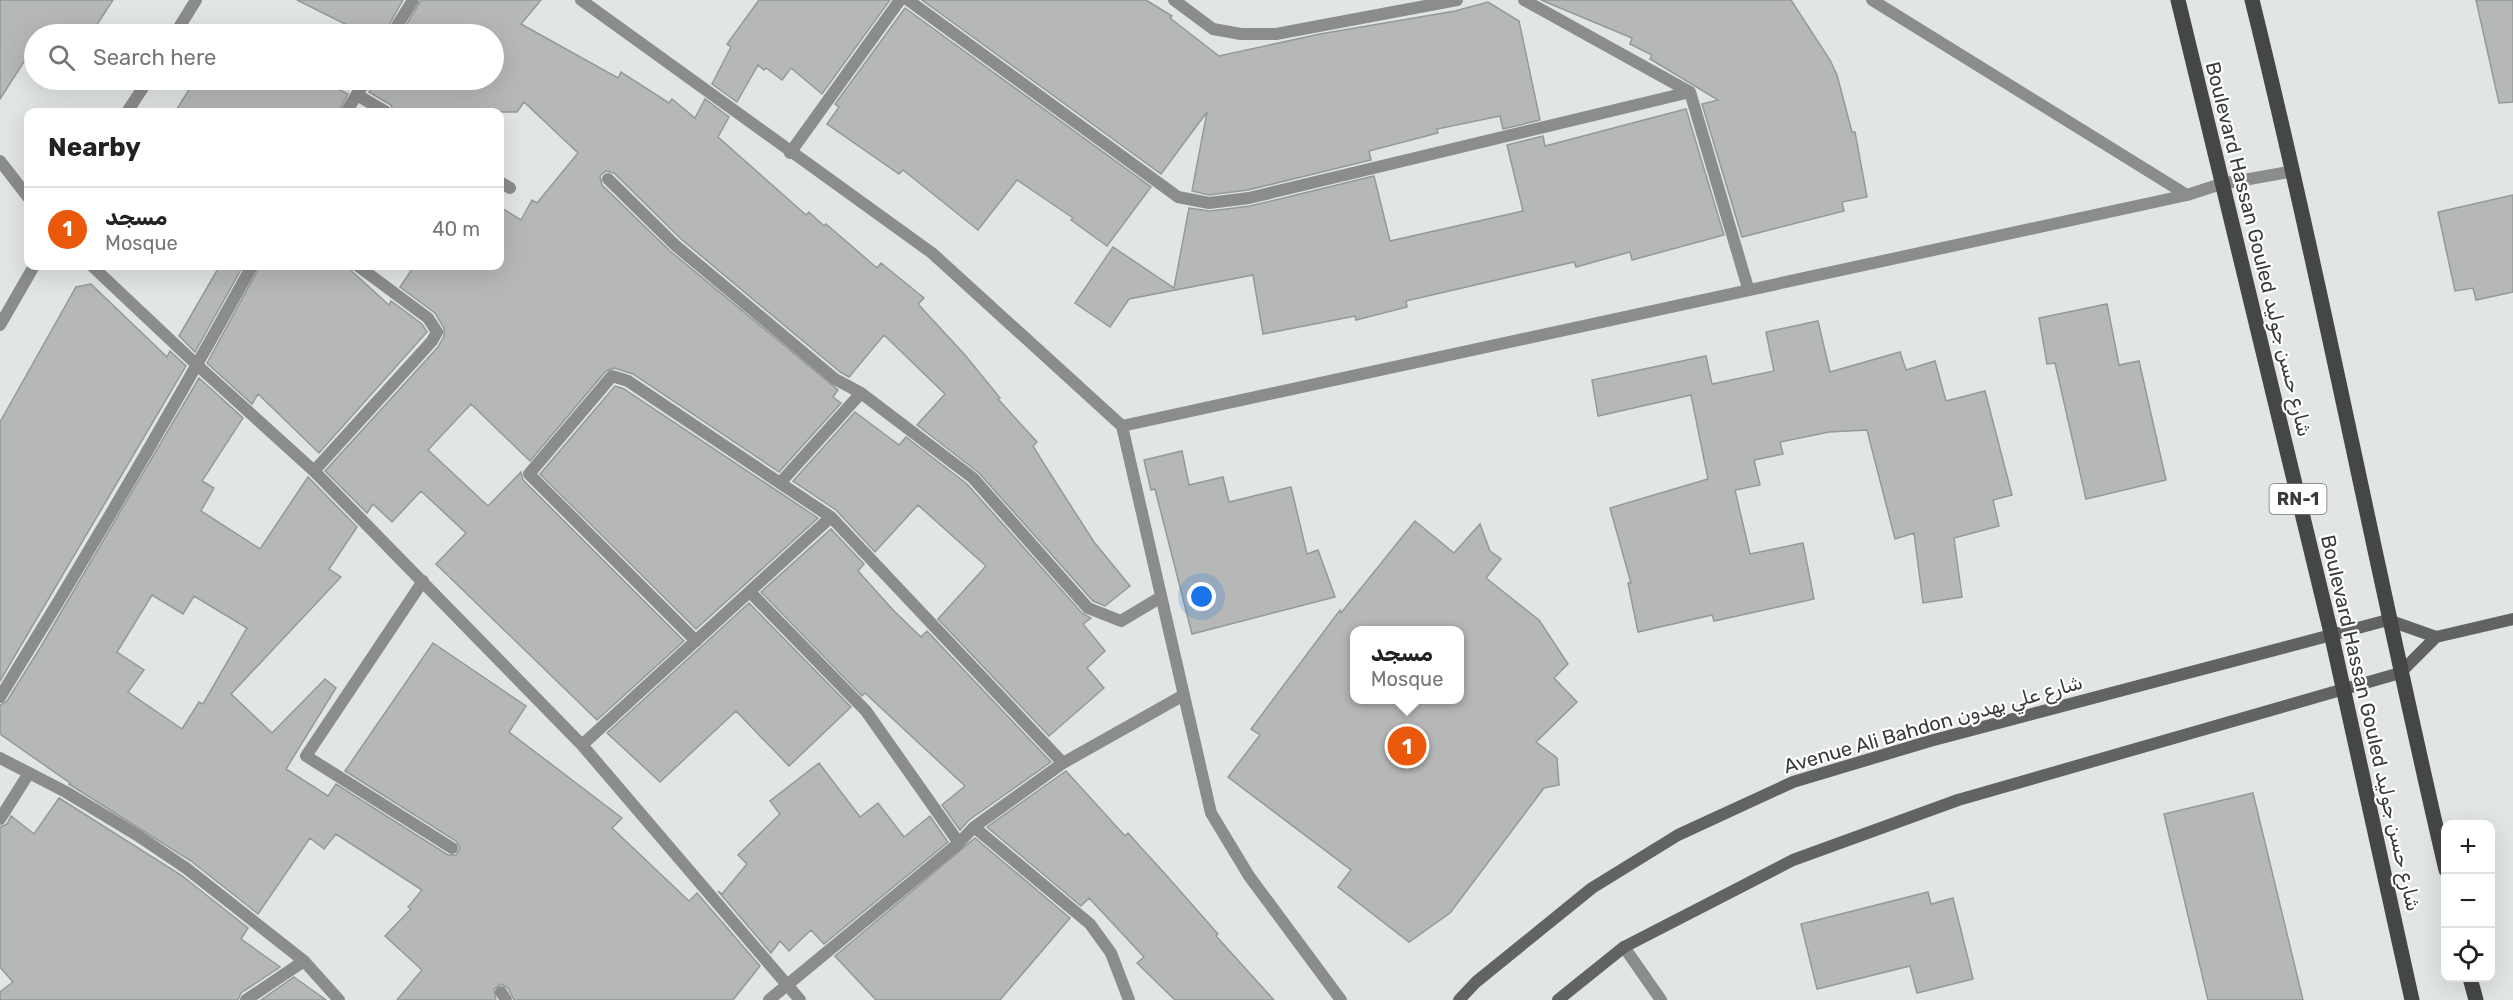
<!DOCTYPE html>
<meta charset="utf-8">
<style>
body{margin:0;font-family:Rubik,Vazirmatn,sans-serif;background:#f2f2f2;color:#222}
.controls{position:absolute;right:18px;bottom:18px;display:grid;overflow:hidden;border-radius:12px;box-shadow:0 6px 24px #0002}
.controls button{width:54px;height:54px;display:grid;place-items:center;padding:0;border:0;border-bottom:2px solid #e0e0e0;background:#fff;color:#222;font:30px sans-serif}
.you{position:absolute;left:1202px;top:597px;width:21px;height:21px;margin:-15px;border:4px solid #fff;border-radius:50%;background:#1a73e8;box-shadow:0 0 0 9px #1a73e833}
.badge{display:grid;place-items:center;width:39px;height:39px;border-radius:50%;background:#ea580c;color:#fff;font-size:20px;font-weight:700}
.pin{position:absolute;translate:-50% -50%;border:3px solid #fff;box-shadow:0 2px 6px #0006}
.popup{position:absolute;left:1350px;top:626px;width:114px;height:78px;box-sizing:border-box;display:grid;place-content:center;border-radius:12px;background:#fff;filter:drop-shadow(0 2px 4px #0005);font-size:20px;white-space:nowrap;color:#767676}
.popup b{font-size:22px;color:#222}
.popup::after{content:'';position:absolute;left:50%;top:100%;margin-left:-12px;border:12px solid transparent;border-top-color:#fff}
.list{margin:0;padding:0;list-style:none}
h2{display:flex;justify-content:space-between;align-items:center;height:78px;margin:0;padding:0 24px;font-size:26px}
h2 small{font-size:20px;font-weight:400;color:#767676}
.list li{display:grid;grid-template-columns:39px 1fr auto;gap:18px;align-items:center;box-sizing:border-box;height:84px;padding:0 24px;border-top:2px solid #e0e0e0}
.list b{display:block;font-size:22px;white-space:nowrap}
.list p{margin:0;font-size:20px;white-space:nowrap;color:#767676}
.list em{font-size:20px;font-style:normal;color:#767676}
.icon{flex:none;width:33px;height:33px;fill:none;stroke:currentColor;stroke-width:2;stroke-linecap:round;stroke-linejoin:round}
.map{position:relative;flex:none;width:2513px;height:1000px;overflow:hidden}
.search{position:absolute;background:#fff;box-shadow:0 6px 24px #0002;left:24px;top:24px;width:480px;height:66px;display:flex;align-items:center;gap:15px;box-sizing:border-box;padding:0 21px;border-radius:33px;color:#767676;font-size:22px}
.panel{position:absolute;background:#fff;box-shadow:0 6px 24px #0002;left:24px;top:108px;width:480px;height:162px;border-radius:12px}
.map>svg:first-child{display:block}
.building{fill:#b5b8b6;stroke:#959997;stroke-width:1.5;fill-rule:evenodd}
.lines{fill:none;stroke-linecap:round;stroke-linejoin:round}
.lane{stroke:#8b8d8c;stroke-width:12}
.street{stroke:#8b8d8c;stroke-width:12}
.secondary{stroke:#626463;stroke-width:12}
.primary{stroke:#454746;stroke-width:15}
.labels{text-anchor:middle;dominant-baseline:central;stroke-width:4.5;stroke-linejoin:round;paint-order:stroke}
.shield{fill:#fff;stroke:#747575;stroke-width:1.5}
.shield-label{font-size:18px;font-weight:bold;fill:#393a3a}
.street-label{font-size:20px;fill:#393a3a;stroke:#fff}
</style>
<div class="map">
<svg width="2513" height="1000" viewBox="0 0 2513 1000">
<rect width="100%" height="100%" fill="#e1e5e3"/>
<path class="building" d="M0 0H113L91 34H34V46L0 99Z
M297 0H403L384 34H365Z
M421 0H541L521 24 618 78 621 72 669 103 672 99 695 118 705 99 729 117 718 137 806 215 809 212 824 226 826 224 877 268 881 263 924 298 918 304 965 355 1000 398 998 399 1037 442 1033 446 1044 464 1094 542 1130 586 1105 606 1093 601 979 473 917 425 945 394 884 335 849 377 840 372 681 239 614 173 606 171 600 176 602 185 670 251 838 390 833 397 841 403 779 472 633 374 614 368 606 371 530 461 471 404 428 450 488 506 521 472 523 480 684 641 597 720 436 564 466 533 421 491 392 522 373 504 367 513 325 471 438 347 444 336V328L435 313 400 287 414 266H500V207L521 220 532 200 537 203 578 153 524 102 517 112H394L391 105 369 92 378 80H494V34H401Z
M759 0H890L822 94 791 68 782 80 766 68 764 70 758 65 737 102 712 84 731 47 727 44Z
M922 0H1146L1172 16 1170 18 1219 56 1320 34 1455 11 1488 2 1519 21 1540 120 1503 129 1500 116 1437 129 1438 133 1369 151 1371 160 1248 190 1209 195 1192 191 1207 112 1161 174Z
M1541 0H1791L1830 60 1837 75 1852 132H1855L1867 197 1842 202 1844 211 1742 237 1702 104 1718 100 1650 59 1652 55 1630 44 1632 38Z
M2476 0H2513V102L2499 103Z
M905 8 1151 187 1107 246 1071 220 1073 218 1017 180 978 230 903 170 899 174 827 124 839 107 835 104Z
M195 80H320L348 94 338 112H175Z
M1686 109 1724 235 1632 260 1630 252 1576 267 1574 262 1406 301 1407 307 1356 320 1355 316 1263 334 1253 275 1129 299 1110 327 1075 303 1113 247 1174 288 1189 208 1210 211 1250 206 1374 176 1390 241 1523 211 1507 145 1543 136 1545 146Z
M2513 195V292L2476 300 2473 288 2455 291 2438 212Z
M230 266H243L195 352 179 336 219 267Z
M260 266H346L389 305 391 301 422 324 427 332 319 453 258 394 252 404 207 363Z
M91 284 167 357 170 351 186 366 0 681V422L76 287Z
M2107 304 2119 365 2139 361 2166 480 2086 499 2055 363 2047 364 2039 318Z
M1818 321 1830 372 1900 352 1906 370 1935 361 1946 401 1985 391 2012 495 1993 500 1999 526 1954 538 1962 597 1923 603 1914 533 1895 539 1867 430 1829 432 1780 442 1783 454 1754 460 1760 485 1735 490 1750 554 1803 543 1814 599 1714 621 1712 615 1638 632 1628 583H1631L1610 508 1708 479 1691 395 1598 416 1592 380 1706 356 1712 384 1774 371 1766 332Z
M199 378 243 418 202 481 214 488 201 511 260 549 308 477 357 527 329 569 341 577 231 694 272 733 325 679 336 688 286 769 328 796 336 784 448 855H456L460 848 456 841 345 771 433 643 526 706 509 732 622 818 612 828 689 901 697 893 760 966 733 1000H514L508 988 501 984 494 989 496 1000H397L422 970 385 936 411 909 408 907 422 890 336 834 324 849 310 838 258 914 191 861 69 784 70 783 0 734V705L7 701 40 648ZM152 595 183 614 194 596 247 628 203 704 199 702 182 729 128 692 144 670 117 652Z
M615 386 624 389 818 518 696 629 540 474Z
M855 412 899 445 906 437 967 484 1082 613 1091 618 1083 624 1105 651 1087 668 1104 688 1049 736 938 619 986 566 918 505 875 552 836 510 793 481Z
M1182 451 1189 485 1223 477 1229 502 1291 487 1307 554 1318 550 1335 597 1192 634 1155 489 1151 490 1144 460Z
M1415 521 1454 553 1480 524 1490 551 1501 559 1486 578 1539 620 1568 664 1554 678 1577 702 1536 742 1557 758 1559 785 1544 788 1450 913 1409 942 1338 887 1351 870 1228 777 1260 735 1251 729 1340 610 1341 613ZM1354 630H1460V699H1354Z
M831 529 864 564 858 571 893 610 921 637 927 631 1051 762 969 820 960 830 942 805 965 786 865 693 862 696 761 592Z
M749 603 851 707 789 766 736 711 660 782 607 733Z
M819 763 860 817 878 803 904 837 930 816 948 842 824 944 811 930 789 951 780 941 771 953 718 891 722 894 747 864 738 855 780 814 770 801Z
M1066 771 1125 836 1128 833 1166 875 1218 934 1216 936 1274 1000H1175L1137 963 1144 957 1089 898 1081 906 987 827Z
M2253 793 2303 1000H2208L2164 814Z
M59 798 181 875 248 928 241 939 280 967 241 993 238 1000H0V992L13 982 0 967V827L7 824 11 816 34 834Z
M975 838 1070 918 1000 1000H876L835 956Z
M1928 892 1931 904 1953 898 1973 979 1917 993 1910 966 1817 989 1801 924Z
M294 977 326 1000H261Z"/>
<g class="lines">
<path class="lane" d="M357 95 386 112
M608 179 675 245 835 379 861 393 973 478 1088 608 1121 621 1161 597
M500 182 510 188
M314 471 432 341 437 332 428 318 358 266
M423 581 306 756 452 848
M696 641 529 474 612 376 628 381 780 483 861 393
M501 992 506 1000"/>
<path class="street" d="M581 0 932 253 1122 426 1211 813 1249 876 1341 1000
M908 0 1178 197 1209 203 1249 198 1690 92
M1174 0 1213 29 1241 34H1276L1457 0
M1524 0 1690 92 1748 288
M1872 0 2187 195
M175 34 196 0
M392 34 413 0
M127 112 148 80
M346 112 366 80
M790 153 900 0
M0 161 28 197
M92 266 197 365 314 471 582 745 800 1000
M0 325 34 266
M1122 426 2187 195 2221 184 2294 171
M780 483 831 517 1063 763
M750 592 866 711 959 843
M0 697C88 555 172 411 252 266
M582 745 831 517
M0 758 66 792 137 835 186 868 304 961 339 1000
M0 819 29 773
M974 827 1090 924 1111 953 1129 1000
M1624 947 1661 1000
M246 1000 304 961
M769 1000 959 843 974 827 1063 763 1182 696"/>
<path class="secondary" d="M1459 1000 1476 982 1592 888 1678 835 1793 782 1930 741 2388 620 2436 637
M1558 1000 1624 947 1793 860 1958 800 2400 673 2436 637 2513 619"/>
<path class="primary" d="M2178 0 2331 633 2412 1000
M2252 0C2323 288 2378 580 2446 870
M2470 978 2476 1000"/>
</g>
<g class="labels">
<rect class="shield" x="2269.5" y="484" width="57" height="30" rx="4.5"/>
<g class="shield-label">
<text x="2298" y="499">RN-1</text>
</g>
<g class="street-label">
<text transform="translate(2259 249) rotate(76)">Boulevard Hassan Gouled شارع حسن جوليد</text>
<text transform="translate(2371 723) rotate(77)">Boulevard Hassan Gouled شارع حسن جوليد</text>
<text transform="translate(1933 724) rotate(-16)">Avenue Ali Bahdon شارع علي بهدون</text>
</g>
</g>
</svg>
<div class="controls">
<button>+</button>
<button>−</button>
<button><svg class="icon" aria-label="locate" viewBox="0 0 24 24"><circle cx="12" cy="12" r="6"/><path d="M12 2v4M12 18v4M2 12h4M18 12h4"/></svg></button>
</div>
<div class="you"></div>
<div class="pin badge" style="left:1407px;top:746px">1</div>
<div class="popup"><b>مسجد</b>Mosque</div>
<div class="search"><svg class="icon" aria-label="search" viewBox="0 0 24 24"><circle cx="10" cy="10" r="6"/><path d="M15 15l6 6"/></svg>Search here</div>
<section class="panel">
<h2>Nearby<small></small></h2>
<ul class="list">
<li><span class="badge">1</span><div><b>مسجد</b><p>Mosque</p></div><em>40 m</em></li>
</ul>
</section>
</div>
